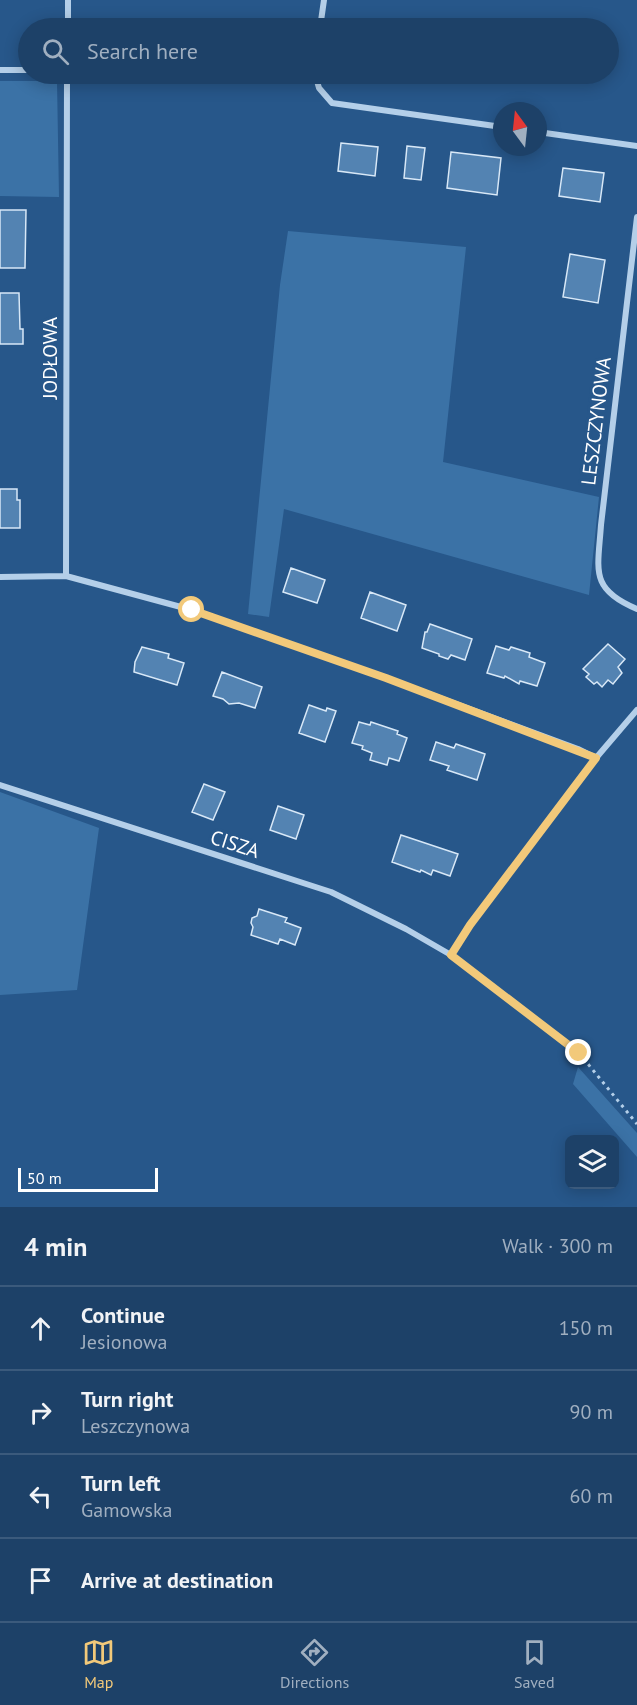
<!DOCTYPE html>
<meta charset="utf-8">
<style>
body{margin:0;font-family:"PT Sans",sans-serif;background:#25486e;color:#f1f3f6}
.controls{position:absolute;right:18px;bottom:18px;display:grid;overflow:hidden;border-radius:9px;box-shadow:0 3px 15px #0003}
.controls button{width:54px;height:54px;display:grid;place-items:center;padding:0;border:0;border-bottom:2px solid #3b5a7c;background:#1d4168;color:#f1f3f6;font:30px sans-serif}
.compass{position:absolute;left:493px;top:102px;width:54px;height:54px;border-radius:50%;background:#1d4168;box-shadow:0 3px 15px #0003;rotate:345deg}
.scale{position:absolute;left:18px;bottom:15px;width:140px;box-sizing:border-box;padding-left:6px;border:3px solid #fff;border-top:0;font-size:16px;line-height:21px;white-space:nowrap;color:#fff;-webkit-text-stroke:4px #27578a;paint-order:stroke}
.stop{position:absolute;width:18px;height:18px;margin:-14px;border:4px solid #f2c97a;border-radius:50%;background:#fff}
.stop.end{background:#f2c97a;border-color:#fff;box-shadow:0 2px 6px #0008}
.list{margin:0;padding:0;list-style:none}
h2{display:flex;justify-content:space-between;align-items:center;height:78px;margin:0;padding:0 24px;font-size:26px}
h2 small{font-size:20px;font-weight:400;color:#a0afc0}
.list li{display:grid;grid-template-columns:39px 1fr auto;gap:18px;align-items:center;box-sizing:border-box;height:84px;padding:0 24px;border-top:2px solid #3b5a7c}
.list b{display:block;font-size:22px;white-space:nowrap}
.list p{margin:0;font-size:20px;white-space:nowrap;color:#a0afc0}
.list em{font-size:20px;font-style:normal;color:#a0afc0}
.icon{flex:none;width:33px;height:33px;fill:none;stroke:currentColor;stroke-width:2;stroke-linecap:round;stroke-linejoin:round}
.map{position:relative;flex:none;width:637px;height:1207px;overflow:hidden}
.search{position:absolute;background:#1d4168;box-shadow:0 3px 15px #0003;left:18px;right:18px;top:18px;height:66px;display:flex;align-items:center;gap:15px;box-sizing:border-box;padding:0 21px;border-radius:33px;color:#a0afc0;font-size:22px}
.sheet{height:414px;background:#1d4168}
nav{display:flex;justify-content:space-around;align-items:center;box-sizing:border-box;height:84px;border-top:2px solid #3b5a7c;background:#1d4168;font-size:16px;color:#a0afc0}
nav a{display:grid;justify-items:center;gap:3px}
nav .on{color:#f2c97a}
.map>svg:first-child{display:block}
.green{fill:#3b72a6}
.building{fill:#5383b2;stroke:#d8e8f7;stroke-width:1.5}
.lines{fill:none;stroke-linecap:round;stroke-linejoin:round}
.path{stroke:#b4cfe9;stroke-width:3;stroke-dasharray:3 4.5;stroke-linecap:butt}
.minor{stroke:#b4cfe9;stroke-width:6}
.route{stroke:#f2c97a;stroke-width:8}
.labels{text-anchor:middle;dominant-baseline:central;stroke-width:6;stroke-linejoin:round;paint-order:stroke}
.street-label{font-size:20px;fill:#fff;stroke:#27578a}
</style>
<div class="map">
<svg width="637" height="1207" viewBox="0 0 637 1207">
<rect width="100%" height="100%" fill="#27578a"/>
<path class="green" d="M0 81H57L59 197 0 196Z
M288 231 466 247 443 462 599 497 589 595 284 509 269 617 248 614 280 285Z
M0 792 99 828 77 990 0 995Z
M578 1067 637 1133V1157L573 1084Z"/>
<path class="building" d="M420 74H483L482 82Z
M341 143 378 147 375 176 338 171Z
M407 146 425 148 421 180 404 178Z
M451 152 501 158 497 195 447 188Z
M563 168 604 173 600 202 559 196Z
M0 210H26L25 268H0Z
M570 254 605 260 598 303 563 297Z
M0 293H19L20 329H23V344H0Z
M0 489H17V500H20V528H0Z
M291 568 325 580 317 603 283 592Z
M370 592 406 605 397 631 361 618Z
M430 624 472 639 465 660 451 655 448 659 439 656V654L422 648 425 632H427Z
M608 644 625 659 618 667 622 673 613 684 608 680 602 687 597 682 594 684 586 677 589 674 583 669Z
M496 646 509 650 511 647 530 653 529 657 545 663 537 686 520 681 519 684 505 676 504 678 487 673Z
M142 647 169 654 168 658 184 663 177 685 134 672 135 662Z
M222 672 262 687 255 708 239 703 229 704 223 699 213 696Z
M309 705 326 711 327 708 336 711 325 742 299 733Z
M359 722 370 725 371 722 398 731 397 734 407 738 399 761 389 758 387 765 370 760 372 753 362 749 363 746 352 743Z
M436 742 454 748 456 744 485 754 477 780 447 770 449 766 430 760Z
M204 784 225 792 213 820 192 812Z
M278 806 304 815 296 839 270 830Z
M401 835 458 854 450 876 433 870 431 875 421 870 420 872 392 862Z
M259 909 287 918 285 922 301 928 295 945 280 939 278 944 251 935 253 927 251 923 252 918 257 916Z"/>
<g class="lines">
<path class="path" d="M460 961 579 1053 637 1124"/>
<path class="minor" d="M68 28V0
M320 28 324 0
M0 70H28
M315 74 319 88 332 103 502 127
M538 132 637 146
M637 217 601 525C598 570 589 589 637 609
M66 576 192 610 386 678 578 749 596 758
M0 577 66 576 67 74
M0 785 331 892 406 929 451 955 470 925 596 758 637 710"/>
</g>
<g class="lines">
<path class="route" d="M192 610 386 678 596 758 470 925 451 955 579 1053"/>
</g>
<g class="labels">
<g class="street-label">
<text transform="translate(50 358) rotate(-90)">JODŁOWA</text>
<text transform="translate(596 421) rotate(-83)">LESZCZYNOWA</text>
<text transform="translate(235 844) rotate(18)">CISZA</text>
</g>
</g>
</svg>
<div class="controls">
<button><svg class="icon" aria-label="layers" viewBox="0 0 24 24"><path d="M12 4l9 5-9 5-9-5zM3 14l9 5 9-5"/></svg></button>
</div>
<svg class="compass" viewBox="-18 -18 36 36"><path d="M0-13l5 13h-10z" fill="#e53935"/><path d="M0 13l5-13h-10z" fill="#a0afc0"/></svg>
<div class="scale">50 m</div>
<div class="stop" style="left:192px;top:610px"></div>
<div class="stop end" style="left:579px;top:1053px"></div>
<div class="search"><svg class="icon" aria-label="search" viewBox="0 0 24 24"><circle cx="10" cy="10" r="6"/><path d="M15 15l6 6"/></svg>Search here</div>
</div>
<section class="sheet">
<h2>4 min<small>Walk · 300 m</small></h2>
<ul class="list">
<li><svg class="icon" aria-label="ahead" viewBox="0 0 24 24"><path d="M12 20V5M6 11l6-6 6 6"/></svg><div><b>Continue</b><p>Jesionowa</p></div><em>150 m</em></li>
<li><svg class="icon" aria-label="right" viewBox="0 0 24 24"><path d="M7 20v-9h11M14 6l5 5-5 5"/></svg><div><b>Turn right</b><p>Leszczynowa</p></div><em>90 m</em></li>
<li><svg class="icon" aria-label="left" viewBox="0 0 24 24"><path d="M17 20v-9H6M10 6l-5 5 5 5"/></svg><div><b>Turn left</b><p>Gamowska</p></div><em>60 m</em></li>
<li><svg class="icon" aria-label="arrive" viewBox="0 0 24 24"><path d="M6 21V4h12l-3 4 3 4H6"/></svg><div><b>Arrive at destination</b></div></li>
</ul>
</section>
<nav>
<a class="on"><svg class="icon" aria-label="map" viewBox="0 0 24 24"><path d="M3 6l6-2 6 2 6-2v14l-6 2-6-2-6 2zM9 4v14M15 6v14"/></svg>Map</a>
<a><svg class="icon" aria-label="directions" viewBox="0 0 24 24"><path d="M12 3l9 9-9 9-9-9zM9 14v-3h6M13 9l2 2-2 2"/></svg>Directions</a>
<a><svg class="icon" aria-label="saved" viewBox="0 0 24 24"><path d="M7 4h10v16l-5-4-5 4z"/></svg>Saved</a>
</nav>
